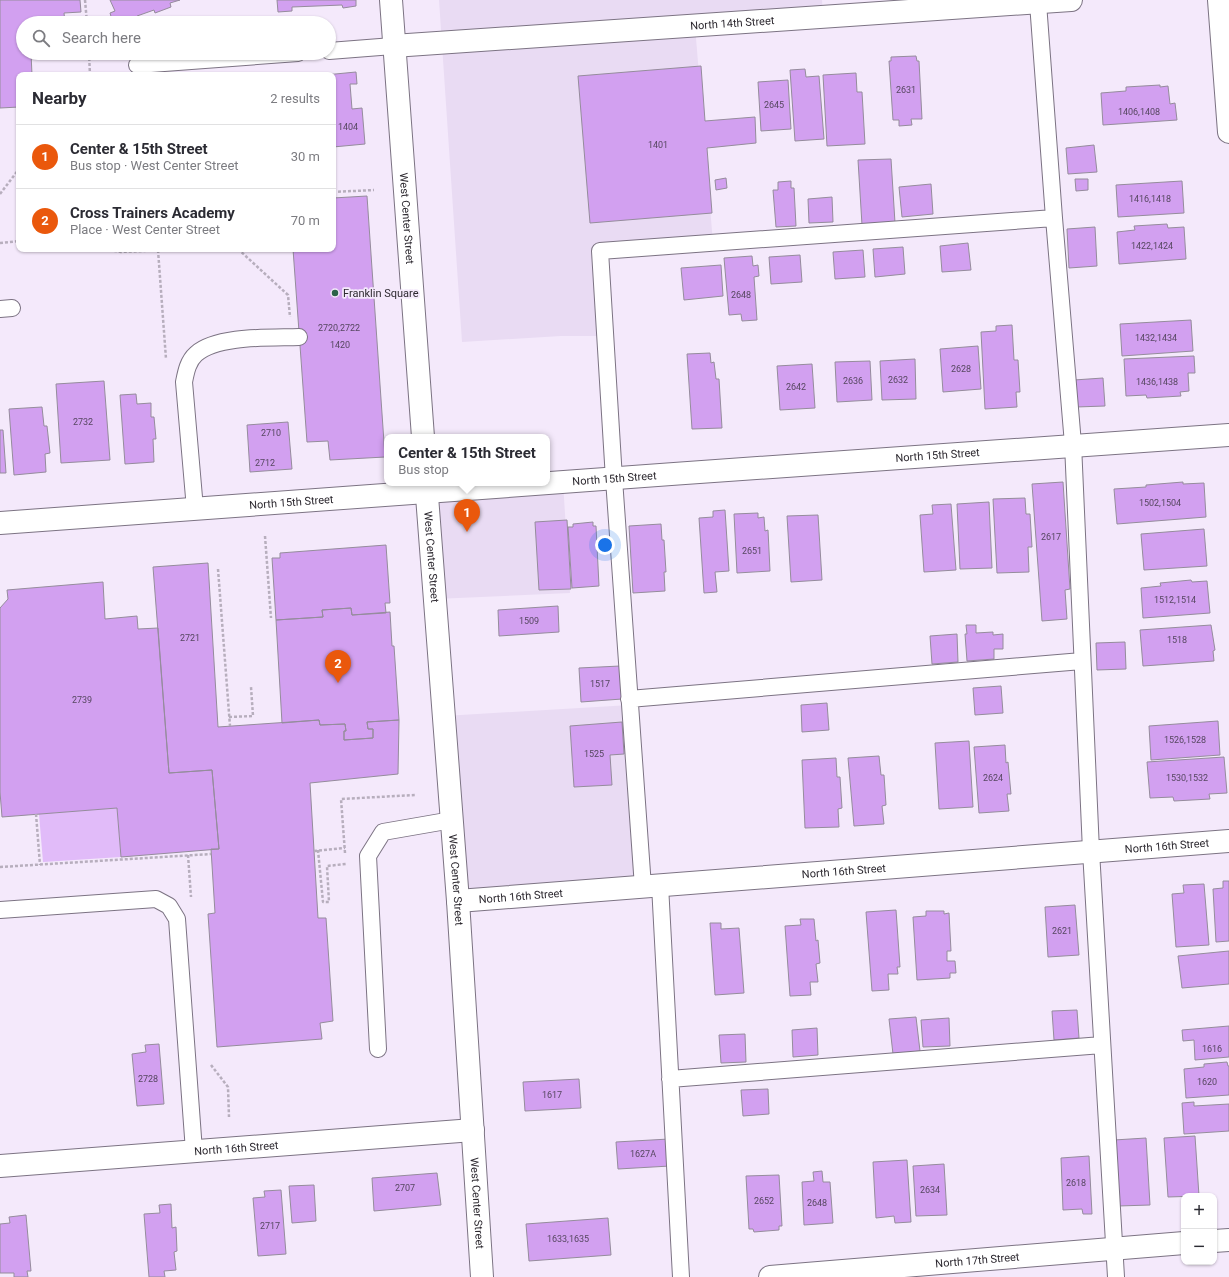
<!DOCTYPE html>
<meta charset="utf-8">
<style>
body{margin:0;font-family:Roboto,sans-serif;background:#f2f2f3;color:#2b2b33}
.controls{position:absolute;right:12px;bottom:12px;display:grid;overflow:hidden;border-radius:8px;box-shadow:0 1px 3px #0004}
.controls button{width:36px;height:36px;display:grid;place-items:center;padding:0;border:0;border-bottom:1px solid #e1e1e2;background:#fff;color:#2b2b33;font:20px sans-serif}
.you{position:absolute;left:605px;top:545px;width:14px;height:14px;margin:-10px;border:3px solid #fff;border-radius:50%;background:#1a73e8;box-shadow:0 0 0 6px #1a73e833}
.badge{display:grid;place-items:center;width:26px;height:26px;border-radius:50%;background:#ea580c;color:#fff;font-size:13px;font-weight:700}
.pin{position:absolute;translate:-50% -33px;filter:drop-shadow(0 1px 2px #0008)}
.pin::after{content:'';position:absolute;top:21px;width:14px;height:12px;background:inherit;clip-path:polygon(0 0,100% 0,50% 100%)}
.popup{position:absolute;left:384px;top:434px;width:166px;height:52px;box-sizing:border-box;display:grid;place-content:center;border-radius:8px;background:#fff;filter:drop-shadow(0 1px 3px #0005);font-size:13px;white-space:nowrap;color:#7c7c81}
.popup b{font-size:15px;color:#2b2b33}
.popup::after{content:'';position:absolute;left:50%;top:100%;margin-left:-8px;border:8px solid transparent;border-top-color:#fff}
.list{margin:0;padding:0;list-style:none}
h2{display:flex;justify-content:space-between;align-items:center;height:52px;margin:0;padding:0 16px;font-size:17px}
h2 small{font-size:13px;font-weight:400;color:#7c7c81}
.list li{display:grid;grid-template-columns:26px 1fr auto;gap:12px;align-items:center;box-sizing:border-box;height:64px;padding:0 16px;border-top:1px solid #e1e1e2}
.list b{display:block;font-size:15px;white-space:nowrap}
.list p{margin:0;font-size:13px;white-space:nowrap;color:#7c7c81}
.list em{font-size:13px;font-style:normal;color:#7c7c81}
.icon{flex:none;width:22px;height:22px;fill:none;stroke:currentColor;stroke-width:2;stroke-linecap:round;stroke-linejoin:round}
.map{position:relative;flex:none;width:1229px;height:1277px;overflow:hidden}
.search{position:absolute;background:#fff;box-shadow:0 1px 3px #0004;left:16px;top:16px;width:320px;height:44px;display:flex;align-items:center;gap:10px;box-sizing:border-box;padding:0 14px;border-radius:22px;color:#7c7c81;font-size:15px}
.panel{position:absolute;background:#fff;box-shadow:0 1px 3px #0004;left:16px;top:72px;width:320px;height:180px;border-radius:8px}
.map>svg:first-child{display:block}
.built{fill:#e9dbf3}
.green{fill:#e1bbf9}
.building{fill:#d2a0f0;stroke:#958c9c}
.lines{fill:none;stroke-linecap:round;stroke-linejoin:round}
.service-casing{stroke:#7c7383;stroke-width:18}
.minor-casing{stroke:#7c7383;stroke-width:24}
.tertiary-casing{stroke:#7c7383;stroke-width:24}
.path{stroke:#b7aebd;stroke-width:2.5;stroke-dasharray:3 2;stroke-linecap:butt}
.service{stroke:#fff;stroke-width:16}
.minor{stroke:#fff;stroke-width:22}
.tertiary{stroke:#fff;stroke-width:22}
.poi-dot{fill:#2b6249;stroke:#f4e9fb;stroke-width:1.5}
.labels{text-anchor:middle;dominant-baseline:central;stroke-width:3.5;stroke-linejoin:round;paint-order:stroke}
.number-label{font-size:9px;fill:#564760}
.street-label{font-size:11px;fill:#2d2930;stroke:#f4e9fb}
.poi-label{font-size:11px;fill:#2d2930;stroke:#f4e9fb;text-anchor:start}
</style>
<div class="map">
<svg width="1229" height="1277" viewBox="0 0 1229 1277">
<rect width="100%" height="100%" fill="#f4e9fb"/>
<path class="built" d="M439 0H822L823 17 695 26 713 243 600 251 606 336H561L462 342Z
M563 482 570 593 435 599 427 493Z
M630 705 643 887 458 901 444 716Z"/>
<path class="green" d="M117 808 121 857 43 862 39 814Z"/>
<path class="building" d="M0 0H80L81 12 64 13 65 23H23V53H31L32 75H19V107L0 108Z
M110 0H180L170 3 171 7 155 13 154 10 137 16 138 19 126 23H113L110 13 115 11Z
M277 0H356V6L343 8 342 5 292 7V11L278 12Z
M916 56 917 61H919L922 119H911L912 125 899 126V120H893L889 61H891V57Z
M701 66 705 121 755 117 756 143 707 148 712 213 590 223 578 76Z
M805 69 806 77 819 76 824 139 795 141 790 70Z
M356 72 357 84H350L352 109 362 108 365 144 333 147V75H325Z
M856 73 857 92H862L865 144 827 146 823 75Z
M788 80 791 129 761 131 758 82Z
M1160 85V87L1168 86 1170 104 1175 103 1177 120 1103 125 1101 93 1126 91V87Z
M1094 145 1097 172 1068 174 1066 148Z
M891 159 895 223 862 225 858 160Z
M726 178 727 188 716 190 715 180Z
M1075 179H1088V190L1076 191Z
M791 181V188H794L796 226 776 227 773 190H778V182Z
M1182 181 1184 213 1118 217 1116 185Z
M931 184 933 214 902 217 899 187Z
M367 196 385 457 330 460 328 441 307 442 293 249H333V198Z
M832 197 833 222 809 223 808 199Z
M1167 224 1168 228 1184 227 1186 259 1119 264 1117 232 1135 230 1134 226Z
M1095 227 1097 266 1069 268 1067 229Z
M968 243 971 270 942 272 940 246Z
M903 247 905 274 875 277 873 249Z
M863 250 865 277 835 279 833 252Z
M800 255 802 282 771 284 769 257Z
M752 256 753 266 758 265 759 276 754 277 757 320 742 321 741 314 729 315 724 258Z
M721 265 723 296 684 300 681 268Z
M1191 320 1193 351 1122 356 1120 324Z
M1012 325 1014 360H1018L1020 392H1016L1017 407 985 409 981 332 996 331V326Z
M978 346 981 389 943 392 940 349Z
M710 353 711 363 714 362 716 379H719L722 428 692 429 687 354Z
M1194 356 1195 373H1188L1189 391 1180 392 1181 396 1147 398 1146 395 1126 396 1124 359Z
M915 359 916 399 882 400 880 361Z
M870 361 872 400 837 402 835 362Z
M812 364 815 408 780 410 777 366Z
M1103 378 1105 406 1076 407 1074 380Z
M104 381 110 460 61 463 56 384Z
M136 394 137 404 151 403V417H154L156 439H153L154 462 125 464 120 395Z
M42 407 44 426H47L50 453 45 454 46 472 14 475 9 409Z
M288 422 292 469 250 472 247 425Z
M0 430H3L6 473H0Z
M1063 482 1070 589 1065 590 1067 619 1042 621 1032 484Z
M1183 482V484L1204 483 1206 517 1117 524 1114 489 1146 487V485Z
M1025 498 1026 514H1030L1032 547H1028L1029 572 997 573 993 499Z
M989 502 992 568 960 569 957 504Z
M951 504 956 570 924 572 920 515 933 514 932 505Z
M725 510 729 571 715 572 717 592 704 593 699 518 713 517V511Z
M758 513V518L764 517 765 531 768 530 770 571 737 573 734 514Z
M818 515 822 580 791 582 787 516Z
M567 520 571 589 539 590 535 522Z
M593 522V526H596L599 586 572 588 568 527H573V524Z
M661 524 662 540H664L666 572H664L665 591 633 593 629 526Z
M1204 529 1207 566 1144 570 1141 534Z
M386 545 390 603H385L386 613 352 615 351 608 322 610 323 617 276 620 272 558H280V553Z
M208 563 218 727 319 720 320 725 345 724 346 731H344V740L373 738V729H368L367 722 399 720 398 774 310 783 318 918H326L333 1021 320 1023 322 1039 217 1047 208 914 215 913 211 849H219L212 770 169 773 153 567Z
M1191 580 1192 582 1207 581 1210 613 1143 618 1141 588 1161 586 1160 583Z
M103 582 105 619 137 616 138 629 158 628 169 773 212 770 219 849 121 857 117 808 2 817 0 792V608L8 599 7 590Z
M558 606 559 632 499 636 498 610Z
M351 608 352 615 390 612 392 646H394L399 720 367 722 368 729H373V738L344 740V731H346L345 724 320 725 319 720 282 723 276 620 323 617 322 610Z
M966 625H976V633L993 632V635L1003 634V649H994V659L967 661 965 634H967Z
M1211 625 1215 650 1213 651 1214 661 1143 666 1140 630Z
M957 634 958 662 932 664 930 636Z
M1125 642 1126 669 1097 670 1096 643Z
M620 666 622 699 581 702 579 668Z
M1001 686 1003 713 975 715 973 688Z
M827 703 829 730 802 732 801 705Z
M1218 721 1220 755 1151 760 1149 726Z
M622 722 624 754 610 755 612 785 574 787 570 726Z
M969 741 973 807 939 809 935 743Z
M1005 745 1006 763 1008 762 1011 794H1007L1009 811 979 813 974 747Z
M879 756 881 775H884L886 805 882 806 884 824 854 826 848 758Z
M1224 757 1227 793 1209 794 1210 799 1174 801 1173 797 1150 798 1147 762Z
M836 758 837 777H840L842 808 838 809 839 827 805 828 802 760Z
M1223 881H1229V941L1216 942 1213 889 1223 888Z
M1204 884 1209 945 1176 947 1172 894 1184 893 1183 885Z
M1075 905 1079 955 1048 957 1045 907Z
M896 910 900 967H897L898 974H888L889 990 872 991 866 912Z
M926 911H944V914L949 913 951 951H947V961H955L956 973H950V978L917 980 913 917 926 916Z
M800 919H814L816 941 818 940 820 963 816 964 818 982H810L811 995 790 996 785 926 801 925Z
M710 923H721V929L739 928 744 993 715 995Z
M1229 951V984L1182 988 1178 956Z
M1077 1010 1079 1038 1054 1040 1052 1011Z
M916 1017 920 1051 893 1054 889 1019Z
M949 1018 950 1046 923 1047 921 1020Z
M1229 1026V1057L1195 1060 1194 1040 1183 1041 1182 1030Z
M817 1028 818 1055 793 1057 792 1030Z
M745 1034 746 1062 721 1063 719 1035Z
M159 1044 164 1104 137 1106 132 1054 146 1052 145 1045Z
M1227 1062 1228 1066H1229V1095L1186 1098 1184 1069 1204 1067V1064Z
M579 1079 581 1108 525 1111 523 1082Z
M768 1089 769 1114 743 1116 741 1090Z
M1194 1102V1106L1229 1104V1131L1184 1134 1182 1103Z
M1195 1136 1199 1196 1168 1197 1164 1138Z
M1146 1138 1150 1205 1118 1206 1114 1140Z
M669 1139 670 1166 618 1169 616 1142Z
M1089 1156 1092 1214H1083L1082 1209 1063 1210 1061 1158Z
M907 1160 911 1222 895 1223 894 1216 876 1218 873 1162Z
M944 1164 947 1215 916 1216 913 1166Z
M822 1171 823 1182H830L833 1223 804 1225 802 1182 814 1181 813 1172Z
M437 1173 441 1205 374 1211 372 1178Z
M779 1175 782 1226H779V1230L754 1232 753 1229H749L746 1176Z
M314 1185 316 1221 292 1223 289 1186Z
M281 1190 286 1254 258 1256 253 1198 265 1197 264 1191Z
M171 1204 172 1228 176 1227 177 1251 174 1252 176 1270 164 1271 165 1277H149L144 1214 160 1213 159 1205Z
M26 1215 31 1271H27L28 1277H14V1273H0V1224L10 1223 9 1217Z
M608 1218 611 1255 529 1261 526 1224Z"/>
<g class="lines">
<defs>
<path id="service" d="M1038 3 1054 218 1073 444 1091 851 1116 1277
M329 51 393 46
M137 65 298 53
M0 309 12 308
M195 509 184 382C186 372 188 361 196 354 217 335 272 338 299 337
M629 699 1082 661
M660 885 681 1277
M643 887 614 479 600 251 1054 218
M0 910 156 899 169 906 177 919 194 1151
M378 1049 368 856 383 832 452 820
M670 1079 1102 1045"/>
<g id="minor">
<path d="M1219 0 1229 132"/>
<path id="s1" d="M393 46 1071 0"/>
<path id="s2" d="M0 523C410 494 819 462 1229 435"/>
<path id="s3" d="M458 901 1229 841"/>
<path id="s4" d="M0 1166 473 1130"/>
<path d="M1214 1241 1229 1240"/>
<path id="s5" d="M770 1277 1184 1243"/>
</g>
<g id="tertiary">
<path id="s6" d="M391 0 423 437"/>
<path id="s7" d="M426 483 458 901 482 1277"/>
</g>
</defs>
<use href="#service" class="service-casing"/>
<use href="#minor" class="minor-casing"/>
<use href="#tertiary" class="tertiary-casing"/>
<path class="path" d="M85 0 87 23
M89 53 90 75
M333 192 374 190
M0 194 19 169
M0 243 19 241
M104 249 121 252 183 249
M238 249 288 295 290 317
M158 250 166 359
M265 536 271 618
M218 569 230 726
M229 717 253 716 251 687
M36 814 40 865
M318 850 323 902H329L327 866 346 864
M314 851 345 848
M345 853 341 799 415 795
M188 855 191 897
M0 867 211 854
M211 1065 228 1087 229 1117"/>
<use href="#service" class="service"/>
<use href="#minor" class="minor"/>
<use href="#tertiary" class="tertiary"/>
</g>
<circle class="poi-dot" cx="335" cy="293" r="4"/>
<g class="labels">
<g class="number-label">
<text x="906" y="90">2631</text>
<text x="774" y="105">2645</text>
<text x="1139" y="112">1406,1408</text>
<text x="348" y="127">1404</text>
<text x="658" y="145">1401</text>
<text x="1150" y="199">1416,1418</text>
<text x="1152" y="246">1422,1424</text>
<text x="741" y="295">2648</text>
<text x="339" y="328">2720,2722</text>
<text x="1156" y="338">1432,1434</text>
<text x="340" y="345">1420</text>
<text x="961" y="369">2628</text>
<text x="898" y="380">2632</text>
<text x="853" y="381">2636</text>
<text x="1157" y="382">1436,1438</text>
<text x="796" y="387">2642</text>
<text x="83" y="422">2732</text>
<text x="271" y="433">2710</text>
<text x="265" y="463">2712</text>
<text x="1160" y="503">1502,1504</text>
<text x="1051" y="537">2617</text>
<text x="752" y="551">2651</text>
<text x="1175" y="600">1512,1514</text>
<text x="529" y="621">1509</text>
<text x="190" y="638">2721</text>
<text x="1177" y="640">1518</text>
<text x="600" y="684">1517</text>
<text x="82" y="700">2739</text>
<text x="1185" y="740">1526,1528</text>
<text x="594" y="754">1525</text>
<text x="993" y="778">2624</text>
<text x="1187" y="778">1530,1532</text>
<text x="1062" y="931">2621</text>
<text x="1212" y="1049">1616</text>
<text x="148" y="1079">2728</text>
<text x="1207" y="1082">1620</text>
<text x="552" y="1095">1617</text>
<text x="643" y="1154">1627A</text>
<text x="1076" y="1183">2618</text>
<text x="405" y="1188">2707</text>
<text x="930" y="1190">2634</text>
<text x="764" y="1201">2652</text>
<text x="817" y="1203">2648</text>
<text x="270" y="1226">2717</text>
<text x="568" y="1239">1633,1635</text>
</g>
<g class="street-label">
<text stroke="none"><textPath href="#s1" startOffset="340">North 14th Street</textPath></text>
<text stroke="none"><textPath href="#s6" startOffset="219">West Center Street</textPath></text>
<text stroke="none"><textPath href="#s2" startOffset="940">North 15th Street</textPath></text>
<text stroke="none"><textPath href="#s2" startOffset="616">North 15th Street</textPath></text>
<text stroke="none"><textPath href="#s2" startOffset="292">North 15th Street</textPath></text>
<text stroke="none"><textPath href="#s7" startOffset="74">West Center Street</textPath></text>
<text stroke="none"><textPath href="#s3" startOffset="711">North 16th Street</textPath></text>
<text stroke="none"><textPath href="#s3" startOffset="387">North 16th Street</textPath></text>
<text stroke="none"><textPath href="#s7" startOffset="398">West Center Street</textPath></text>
<text stroke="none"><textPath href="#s3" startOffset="63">North 16th Street</textPath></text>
<text stroke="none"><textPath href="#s4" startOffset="237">North 16th Street</textPath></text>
<text stroke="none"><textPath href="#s7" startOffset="722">West Center Street</textPath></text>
<text stroke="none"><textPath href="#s5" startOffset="208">North 17th Street</textPath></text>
</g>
<g class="poi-label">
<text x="343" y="293">Franklin Square</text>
</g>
</g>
</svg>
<div class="controls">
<button>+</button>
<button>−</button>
</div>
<div class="you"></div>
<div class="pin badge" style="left:467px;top:532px">1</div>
<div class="popup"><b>Center &amp; 15th Street</b>Bus stop</div>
<div class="pin badge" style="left:338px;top:683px">2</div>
<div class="search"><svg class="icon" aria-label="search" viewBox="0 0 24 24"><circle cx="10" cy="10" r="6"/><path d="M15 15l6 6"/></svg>Search here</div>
<section class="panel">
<h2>Nearby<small>2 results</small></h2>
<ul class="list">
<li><span class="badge">1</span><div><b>Center &amp; 15th Street</b><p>Bus stop · West Center Street</p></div><em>30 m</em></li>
<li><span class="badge">2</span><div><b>Cross Trainers Academy</b><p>Place · West Center Street</p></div><em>70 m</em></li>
</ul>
</section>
</div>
